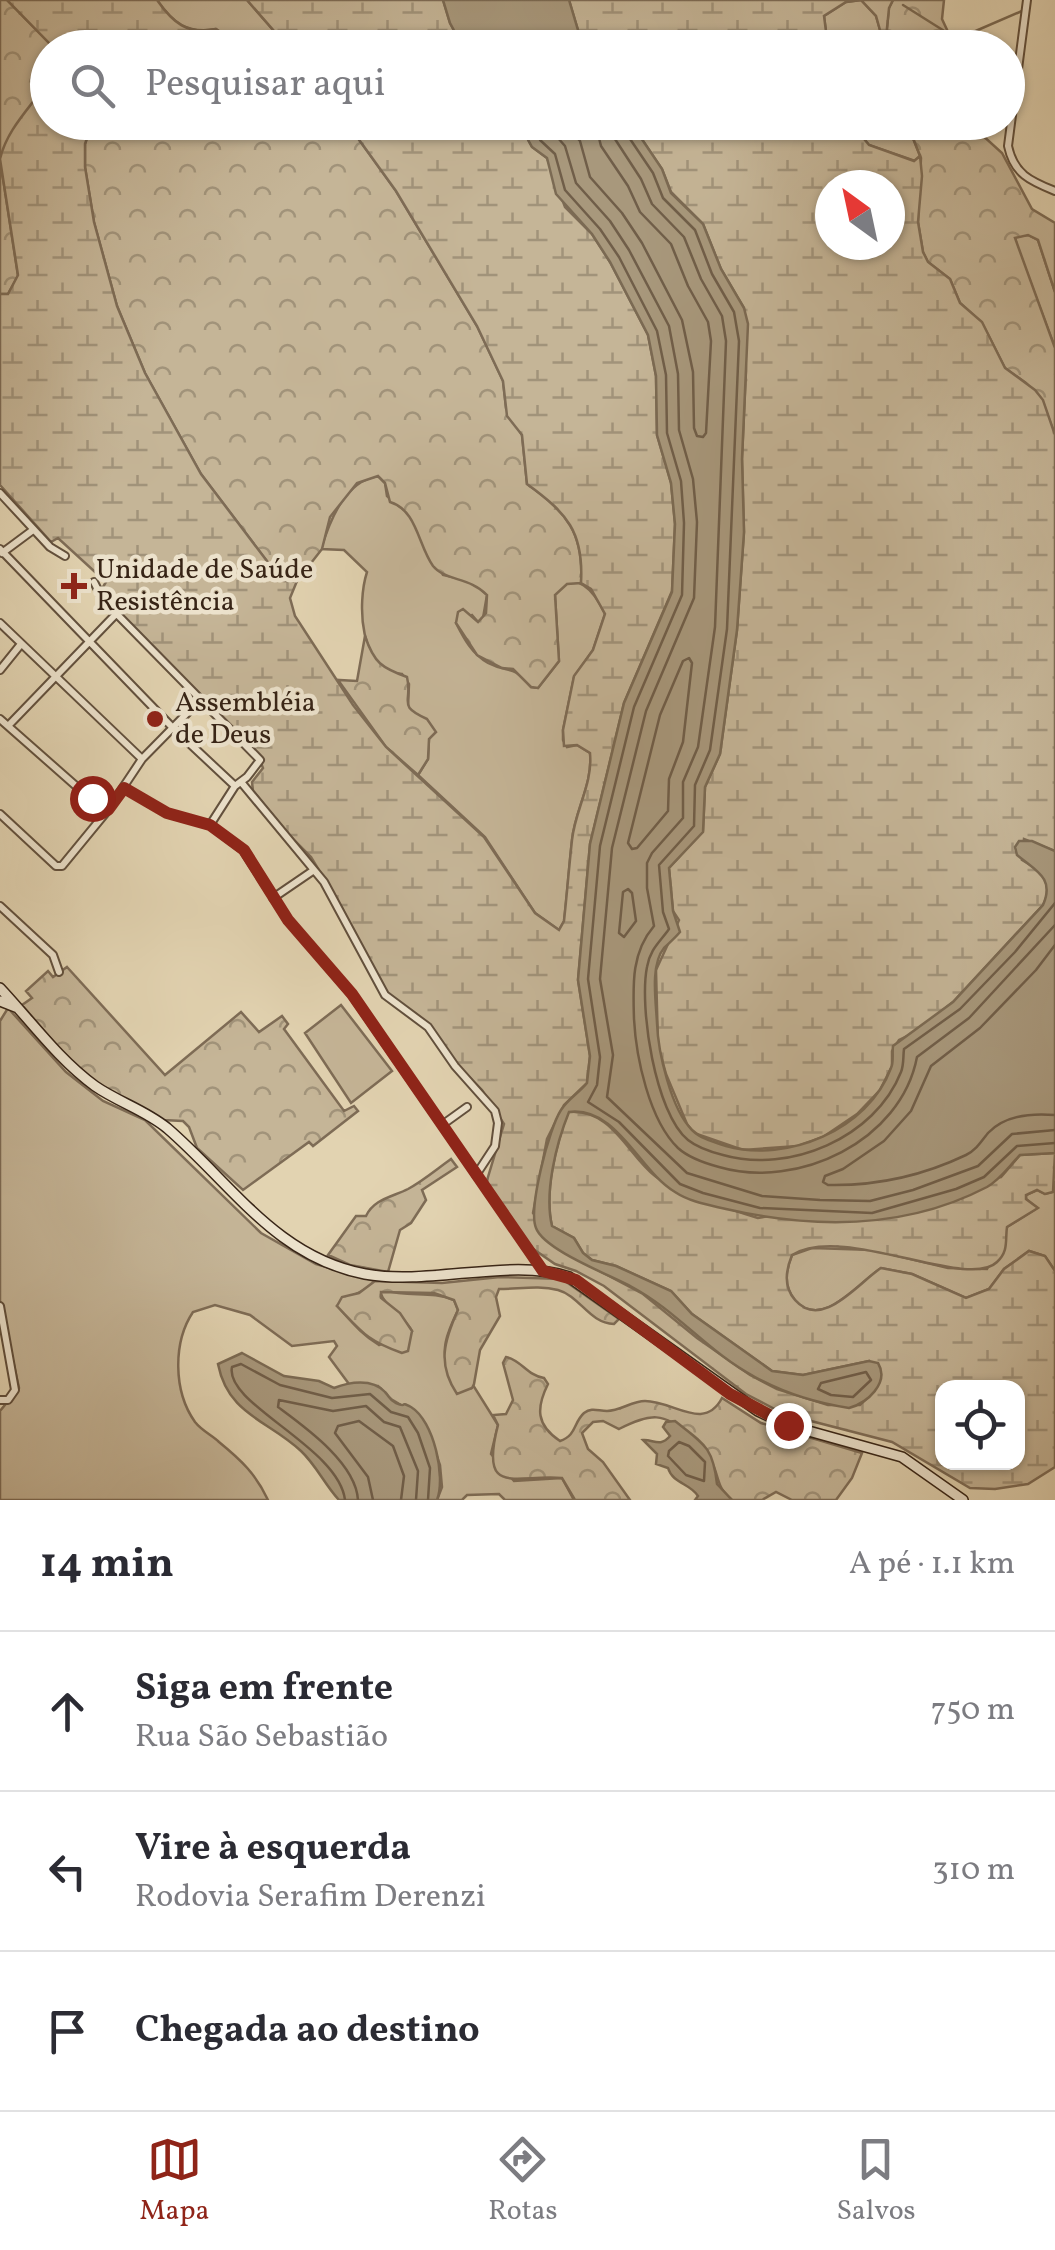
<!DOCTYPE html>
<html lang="pt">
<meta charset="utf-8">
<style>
body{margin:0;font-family:Vollkorn,serif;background:#f2f2f3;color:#2b2b33}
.controls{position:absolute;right:30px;bottom:30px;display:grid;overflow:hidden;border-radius:20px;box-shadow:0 2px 8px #0004}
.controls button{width:90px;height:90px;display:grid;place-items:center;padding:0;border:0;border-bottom:2px solid #e1e1e2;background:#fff;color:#2b2b33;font:50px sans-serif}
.compass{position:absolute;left:815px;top:170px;width:90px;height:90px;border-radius:50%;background:#fff;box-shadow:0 2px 8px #0004;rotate:327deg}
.stop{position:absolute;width:30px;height:30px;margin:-22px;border:8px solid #8f2418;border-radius:50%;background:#fff}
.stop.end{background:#8f2418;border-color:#fff;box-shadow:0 2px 10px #0008}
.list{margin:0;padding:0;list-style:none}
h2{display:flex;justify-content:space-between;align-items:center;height:130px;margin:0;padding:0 40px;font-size:42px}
h2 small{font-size:32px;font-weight:400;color:#7c7c81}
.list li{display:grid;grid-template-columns:65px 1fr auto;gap:30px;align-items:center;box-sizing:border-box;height:160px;padding:0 40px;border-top:2px solid #e1e1e2}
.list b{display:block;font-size:38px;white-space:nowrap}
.list p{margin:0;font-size:32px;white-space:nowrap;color:#7c7c81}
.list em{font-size:32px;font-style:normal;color:#7c7c81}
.icon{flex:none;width:55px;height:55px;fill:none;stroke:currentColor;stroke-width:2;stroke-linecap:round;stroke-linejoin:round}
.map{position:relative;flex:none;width:1055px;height:1500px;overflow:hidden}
.search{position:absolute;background:#fff;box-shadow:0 2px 8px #0004;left:30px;right:30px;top:30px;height:110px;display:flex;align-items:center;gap:25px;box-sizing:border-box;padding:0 35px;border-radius:55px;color:#7c7c81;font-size:38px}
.sheet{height:610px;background:#fff}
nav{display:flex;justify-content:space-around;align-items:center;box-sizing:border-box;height:140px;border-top:2px solid #e1e1e2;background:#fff;font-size:28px;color:#7c7c81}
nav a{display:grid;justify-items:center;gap:5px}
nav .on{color:#8f2418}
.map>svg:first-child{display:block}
.green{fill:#c5b597;stroke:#7e6c56;stroke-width:2.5}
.forest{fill:url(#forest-crowns);stroke:#7e6c56;stroke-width:2.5}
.wetland{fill:url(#wetland-marsh);stroke:#7e6c56;stroke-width:2.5;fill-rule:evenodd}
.water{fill:#a8987c;stroke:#7b6a53;stroke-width:2.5}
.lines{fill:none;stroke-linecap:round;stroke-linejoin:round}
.shore{stroke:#705e49;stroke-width:2.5}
.stream{stroke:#7b6a53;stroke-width:2.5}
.street-casing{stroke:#62503d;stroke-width:10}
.secondary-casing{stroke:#372416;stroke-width:12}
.street{stroke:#ece2cc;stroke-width:6}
.secondary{stroke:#ece2cc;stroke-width:9}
.route{stroke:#8f2418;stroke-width:12}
.poi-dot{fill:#8f2418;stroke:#ece2cc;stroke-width:4}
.labels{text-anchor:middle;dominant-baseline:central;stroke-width:9;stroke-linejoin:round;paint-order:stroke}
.poi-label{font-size:28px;fill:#372416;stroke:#ece2cc;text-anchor:start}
</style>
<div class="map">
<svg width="1055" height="1500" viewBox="0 0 1055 1500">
<defs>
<pattern id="forest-crowns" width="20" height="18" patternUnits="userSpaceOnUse" patternTransform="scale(2.5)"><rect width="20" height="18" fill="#c5b597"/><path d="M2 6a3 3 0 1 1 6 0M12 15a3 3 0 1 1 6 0" fill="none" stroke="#a1937a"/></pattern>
<pattern id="wetland-marsh" width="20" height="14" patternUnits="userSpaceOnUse" patternTransform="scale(2.5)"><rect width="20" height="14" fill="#c5b597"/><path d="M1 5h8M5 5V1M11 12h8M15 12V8" fill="none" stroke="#a1937a"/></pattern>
</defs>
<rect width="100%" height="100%" fill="#e2d3b1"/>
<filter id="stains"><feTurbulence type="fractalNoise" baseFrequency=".002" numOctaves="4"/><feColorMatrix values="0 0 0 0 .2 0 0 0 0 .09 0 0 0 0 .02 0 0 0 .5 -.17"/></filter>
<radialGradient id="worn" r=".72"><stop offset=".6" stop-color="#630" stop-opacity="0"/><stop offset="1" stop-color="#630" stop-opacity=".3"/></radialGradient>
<path class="green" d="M157 0H247L288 47H240L216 29C187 34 173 23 157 0Z
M861 0 876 16 885 47H828L824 16 846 2Z
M851 123H907L920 156 915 161 869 145Z
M1028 235 1038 240 1055 292V348L1017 246 1015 237Z
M378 476 385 483 387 496 409 514 443 575 474 582 487 595 483 618 478 622 472 615 456 623C464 639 472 654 488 663 511 675 510 662 531 687L538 688 559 661 555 595C575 566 595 592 605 614L593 650 574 677 563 730V740L567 747 577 745 590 753C593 784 575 810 572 840 569 867 567 894 564 921L559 930 535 913 485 837 418 775 428 759 429 739 408 707 409 684 402 674C359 672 357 603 367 572L344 550 321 549C330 520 345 481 378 476Z
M341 1005 392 1071 351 1103 305 1033Z
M8 1008 66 1072 103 1101 145 1120 261 1233 316 1264 375 1281C364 1294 349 1294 337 1306 351 1321 361 1334 379 1345L412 1331C404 1316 385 1307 380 1292L385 1290C408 1298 431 1290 454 1300L458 1310C447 1333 439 1350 450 1376L471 1388 473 1385 498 1425 491 1454 514 1481 562 1478 574 1500H505L499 1494 467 1495 462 1500H437L442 1487 440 1465 427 1429 419 1416 391 1399 378 1386 349 1384 329 1357 337 1346 334 1341 292 1346 250 1315 215 1305 193 1312C173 1342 173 1391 195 1422 202 1431 212 1435 219 1442 241 1460 256 1474 268 1500H0V1411L19 1388 0 1301V1021Z
M1055 1181V1271L1045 1256 1029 1251 1004 1269 989 1289 966 1298 912 1274 881 1268C858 1283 822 1331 795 1300 783 1286 786 1270 792 1255L812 1248 873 1250 948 1268 987 1269 1007 1227 1037 1208 1026 1199V1195L1037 1190 1045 1194 1052 1192Z"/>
<path class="forest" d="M0 0H7L53 47 48 48 47 83 0 159 18 276 8 294H0Z
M893 0H944L942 19 955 47 885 48 889 8Z
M92 123H347L396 191 477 326 503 381 506 408 522 435 527 484C567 513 584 532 581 583L567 584 555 595 559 661 538 688 531 687 513 669 502 668 477 655 456 623 458 612 463 609 478 622 486 613 487 595C470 577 445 581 433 566 418 545 417 510 390 502L385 483 378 476 357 483 330 517 322 549 297 581H284L276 573 201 474 145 373 117 306 94 222 85 167V144Z
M907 123H969L1002 153 1032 209 1055 223V292L1038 240 1028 235 1015 238 1055 348V435L1042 400 1026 383 1005 368 982 323 960 303 950 279 928 262 923 252 918 222 921 158Z
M365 636C374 663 382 668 407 677 413 703 396 705 427 719L436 732 429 739 428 759 418 775 386 747 338 680 357 681Z
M67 967 165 1075 241 1012 259 1032 282 1016 288 1024 284 1029 344 1111 354 1106 358 1111 313 1146 309 1142 243 1190 197 1148 189 1127 183 1121 163 1120 99 1085 76 1068 22 1005 32 998 26 991 48 971 53 977Z
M451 1159 457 1167 422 1190 426 1200 411 1223 400 1230 388 1272 350 1265 328 1255 356 1216H366C374 1199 392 1197 408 1189 423 1181 437 1169 451 1159Z
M500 1277 562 1279 619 1319 614 1324C589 1323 580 1296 558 1290 539 1285 519 1289 499 1289L496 1297 500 1316 480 1350 474 1384 472 1388 457 1394C437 1364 444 1341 458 1310L454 1300 434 1293 381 1292V1298L400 1313 412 1331 408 1351 402 1353C366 1340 362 1332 337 1306L342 1297 359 1293 375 1281 442 1283Z
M506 1357C520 1359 528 1376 544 1378L548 1384C536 1408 536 1425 560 1441 577 1435 573 1423 584 1413 592 1407 598 1411 607 1411 620 1411 632 1401 645 1401 674 1401 704 1432 722 1398L761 1423 862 1453 852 1478 836 1500H792L776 1492 762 1500H732C718 1488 720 1483 714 1467 709 1453 702 1444 691 1435 663 1412 651 1413 619 1429L603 1421 593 1422 582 1433 588 1449 603 1462 630 1500H575L562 1478C515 1474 479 1498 498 1425L493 1415 506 1414 513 1400 503 1363Z"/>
<path class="wetland" d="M7 0H157C173 23 187 35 216 29L227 36 213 47H53Z
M247 0H443L450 23 463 47H288Z
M569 0H893L889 8 885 48 876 16 861 0 846 2 824 16 828 47H583Z
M47 83 48 122 92 123 85 144V167L94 222 117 306 145 373 201 474 276 573 284 581H297L290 598 295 616 353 705 386 747 484 837 535 913 559 930 564 921C567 894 569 867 572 840 575 810 593 784 590 753L577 745 564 746 563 730 574 676 593 650 605 614 591 589 581 583C584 532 567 513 527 484L522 435 507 416 503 381 477 326 396 191 347 123H519L532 147 547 158 565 207 592 234 610 262 648 335 656 376 657 435 671 483 675 524 672 591 624 703 590 844 578 980 590 1056 587 1083 564 1105 547 1139 533 1213 562 1251 643 1294 697 1338 750 1375 777 1389 828 1405H860L874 1391 869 1361 803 1375 772 1371 692 1314 671 1291 616 1266 592 1260 583 1253 574 1238 552 1226C544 1192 556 1145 568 1112 612 1108 627 1154 655 1176 673 1190 734 1211 758 1218L1001 1177 1020 1155 1055 1153 1053 1192 1045 1194 1037 1190 1026 1195V1199L1038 1208 1007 1227C1005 1240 1009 1251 997 1262 968 1291 843 1223 792 1255 786 1270 783 1286 795 1300 822 1331 858 1283 881 1268L912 1274 966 1298 989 1289 1004 1269 1029 1251 1045 1256 1055 1271V1467L1028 1484 995 1489 970 1488 892 1442 784 1414 746 1394 604 1286 576 1271 555 1264 529 1246 485 1187 504 1124 482 1090 454 1062 435 1032 390 997 377 979 342 908 311 857 287 833 253 791 252 782 263 768 259 758 100 592 106 582 58 538 51 542 0 485V294H8L18 275 0 159C7 129 30 108 47 83ZM942 1388H1018V1462H942Z
M631 123H851L869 145 914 161 920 156 922 176 918 222 923 252 928 262 950 279 960 303 982 322 1005 368 1035 390 1043 400 1055 435V851L1024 839 1022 860C1042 871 1054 883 1043 905L953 1002 914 1033 899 1040 892 1051V1066L880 1090 857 1114 823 1137 798 1146 743 1150 694 1133 687 1124 666 1074 658 1045 656 970 679 920 673 911 669 868 703 831 705 787 720 754 737 630 744 532 742 459 746 371 744 308 721 269 703 224 671 192 662 169ZM830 185H890V245H830Z"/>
<path class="water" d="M443 0H569L583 47H463L450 23Z
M519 123H631L662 169 671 193 703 224 721 269 744 308 748 324 742 459 744 532 737 630 720 754 705 787 703 832 669 868 673 911 680 932C675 938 669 943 664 948 650 965 656 1002 657 1023 658 1052 671 1109 692 1130 701 1139 714 1142 726 1146 787 1163 868 1130 891 1068 894 1062 892 1053 893 1046L953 1002 1043 905C1055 878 1036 871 1017 855L1015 847 1019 841H1032L1055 851V1153L1020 1155C1009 1166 1001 1179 987 1187 905 1230 814 1229 726 1209 709 1205 690 1202 675 1192 639 1171 617 1106 569 1112 556 1144 544 1193 552 1226L574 1238 583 1253 592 1260 616 1266 671 1291 692 1314 772 1371 803 1375 869 1361 878 1363C890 1383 867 1403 849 1408 816 1403 784 1393 755 1377 709 1353 677 1311 632 1287 610 1275 544 1250 536 1228 528 1209 549 1128 561 1110 568 1099 579 1093 587 1083L590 1056 578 980 590 844 624 703 672 592 675 524 671 483 657 435 656 376 648 335 610 262 592 234 556 194 547 158 532 147Z
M242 1353 284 1376 319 1381 334 1388C349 1382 372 1378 385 1392 390 1397 389 1400 396 1403 409 1409 398 1400 411 1407 434 1421 446 1477 437 1500H339C325 1485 316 1465 301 1451 268 1420 228 1415 218 1364Z
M675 1421C704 1444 713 1447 717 1484L732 1500H695L698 1496C690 1483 673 1484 668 1468L656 1464 657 1454 643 1440C653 1439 660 1448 670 1436L663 1427 666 1422Z"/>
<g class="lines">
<path class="shore" d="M530 122 540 140 555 154 565 190 600 229 619 257 657 331 666 375 667 433 681 481 684 523 682 595 634 707 600 846 588 979 600 1057 597 1085 588 1102 619 1122 680 1184 703 1193 760 1208 872 1213 956 1189 984 1177 1017 1146 1055 1143
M544 122 565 146 576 183 610 221 629 250 669 326 678 374 679 430 693 479 697 522 694 598 646 711 612 848 600 979 613 1055 607 1097 687 1173 762 1196 820 1200 870 1201 913 1190 978 1166 1012 1134 1055 1130
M562 122 580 141 590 177 622 213 642 243 682 320 693 372 694 428 697 436 703 437 706 433 711 341 708 322 688 286 671 244 640 212 628 186 601 146 595 122
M610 122 613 136 641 179 652 204 684 237 701 279 722 316 726 341 715 627 698 747 683 782V818L652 853 647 863V888L654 926C631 953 633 985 634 1019 636 1057 649 1120 678 1148 689 1158 704 1163 719 1167 798 1190 901 1141 917 1057L969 1018 1055 925
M623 122 624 130 653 173 663 198 695 230 712 274 734 312 739 341 727 629 710 750 695 785 694 826 659 865 663 912 669 929C660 942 650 949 647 967 639 1007 655 1113 688 1140 698 1148 711 1152 723 1155 789 1174 875 1138 901 1072 904 1065 903 1056 904 1049L960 1009 1015 952 1055 903
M689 658 692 663 683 742 669 779 668 811 637 848 632 849 628 843 660 715 683 661Z
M628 889 632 893 636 921 624 937 619 933 623 892Z
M1055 945 1036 970 980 1028 931 1066 911 1111 884 1141 843 1169 825 1176 823 1182 828 1185C876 1186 922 1176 966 1155 976 1150 981 1142 988 1133 1005 1115 1032 1113 1055 1115
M866 1372 871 1380 853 1397 831 1395 818 1389 821 1383Z
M679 1442 689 1446 705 1462 704 1481 686 1475 668 1456 669 1451Z
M345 1500C339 1447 224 1404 232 1367L241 1364 280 1385 332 1398 370 1394 391 1412 408 1417 418 1433 430 1468 428 1500
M358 1500C356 1463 305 1427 278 1407L279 1400 333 1411 366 1406 384 1422 400 1427 418 1471 416 1500
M373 1500 368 1477 335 1433 338 1426 359 1421 393 1446 404 1476 401 1500"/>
<path class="stream" d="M903 5 957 39 1022 11"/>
<defs>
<path id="street" d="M1027 0 1008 146C1014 174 1030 181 1055 191
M0 493 50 547 65 556
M0 549 172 727 235 786
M2 553 33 530
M94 582 103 600 260 760 247 777 235 786 210 825
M0 623 142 759
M0 670 21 644
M0 719 76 786 108 810
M8 726 117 613
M241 782 324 882 385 995 428 1027 455 1066 495 1111 498 1123 495 1146 476 1175
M124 788 167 813 210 825 243 850 288 920 352 995 543 1271
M0 814 56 866H62L108 810 142 759 200 700
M273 898 314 870
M0 906 53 955 59 972
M442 1125 467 1107
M0 1306 15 1390 8 1400H0"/>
<path id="secondary" d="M0 988C30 1020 59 1060 95 1086 118 1102 145 1110 167 1128 232 1184 276 1257 365 1274 430 1286 513 1257 569 1277L758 1411 787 1425 902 1457 963 1500
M0 1001 18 1008"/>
</defs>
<use href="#street" class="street-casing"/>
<use href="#secondary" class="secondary-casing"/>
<use href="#street" class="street"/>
<use href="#secondary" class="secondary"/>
</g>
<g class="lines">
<path class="route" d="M92 798 108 810 124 788 167 813 210 825 244 850 288 920 352 994 543 1271 576 1280 730 1394 788 1425"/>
</g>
<g class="poi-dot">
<path d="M69 571h10v10h10v10h-10v10h-10v-10h-10v-10h10z"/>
<circle cx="155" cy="719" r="10"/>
</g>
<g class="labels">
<g class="poi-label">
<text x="96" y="570">Unidade de Saúde<tspan x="96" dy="32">Resistência</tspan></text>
<text x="175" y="703">Assembléia<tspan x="175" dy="32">de Deus</tspan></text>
</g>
</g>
<rect width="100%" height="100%" filter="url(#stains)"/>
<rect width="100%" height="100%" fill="url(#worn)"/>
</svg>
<div class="controls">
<button><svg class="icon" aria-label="locate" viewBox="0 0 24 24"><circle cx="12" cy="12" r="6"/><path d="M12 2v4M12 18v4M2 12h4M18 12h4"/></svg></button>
</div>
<svg class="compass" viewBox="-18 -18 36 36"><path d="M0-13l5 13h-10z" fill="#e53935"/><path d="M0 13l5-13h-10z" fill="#7c7c81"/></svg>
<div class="stop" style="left:92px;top:798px"></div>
<div class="stop end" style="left:788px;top:1425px"></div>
<div class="search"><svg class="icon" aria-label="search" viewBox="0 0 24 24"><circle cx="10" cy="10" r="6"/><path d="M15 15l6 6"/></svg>Pesquisar aqui</div>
</div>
<section class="sheet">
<h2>14 min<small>A pé · 1.1 km</small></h2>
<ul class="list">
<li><svg class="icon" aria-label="ahead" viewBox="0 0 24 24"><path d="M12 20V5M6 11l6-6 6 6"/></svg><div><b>Siga em frente</b><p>Rua São Sebastião</p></div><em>750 m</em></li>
<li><svg class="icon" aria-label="left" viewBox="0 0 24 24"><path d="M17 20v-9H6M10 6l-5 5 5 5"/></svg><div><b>Vire à esquerda</b><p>Rodovia Serafim Derenzi</p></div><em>310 m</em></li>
<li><svg class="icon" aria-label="arrive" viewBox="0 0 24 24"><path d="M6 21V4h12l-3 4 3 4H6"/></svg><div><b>Chegada ao destino</b></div></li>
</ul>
</section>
<nav>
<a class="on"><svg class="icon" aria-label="map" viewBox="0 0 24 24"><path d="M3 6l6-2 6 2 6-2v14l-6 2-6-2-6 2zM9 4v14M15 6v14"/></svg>Mapa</a>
<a><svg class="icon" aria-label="directions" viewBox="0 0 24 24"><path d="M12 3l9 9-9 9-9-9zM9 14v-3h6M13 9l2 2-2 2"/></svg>Rotas</a>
<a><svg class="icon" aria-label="saved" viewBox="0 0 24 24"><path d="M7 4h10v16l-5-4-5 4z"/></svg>Salvos</a>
</nav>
